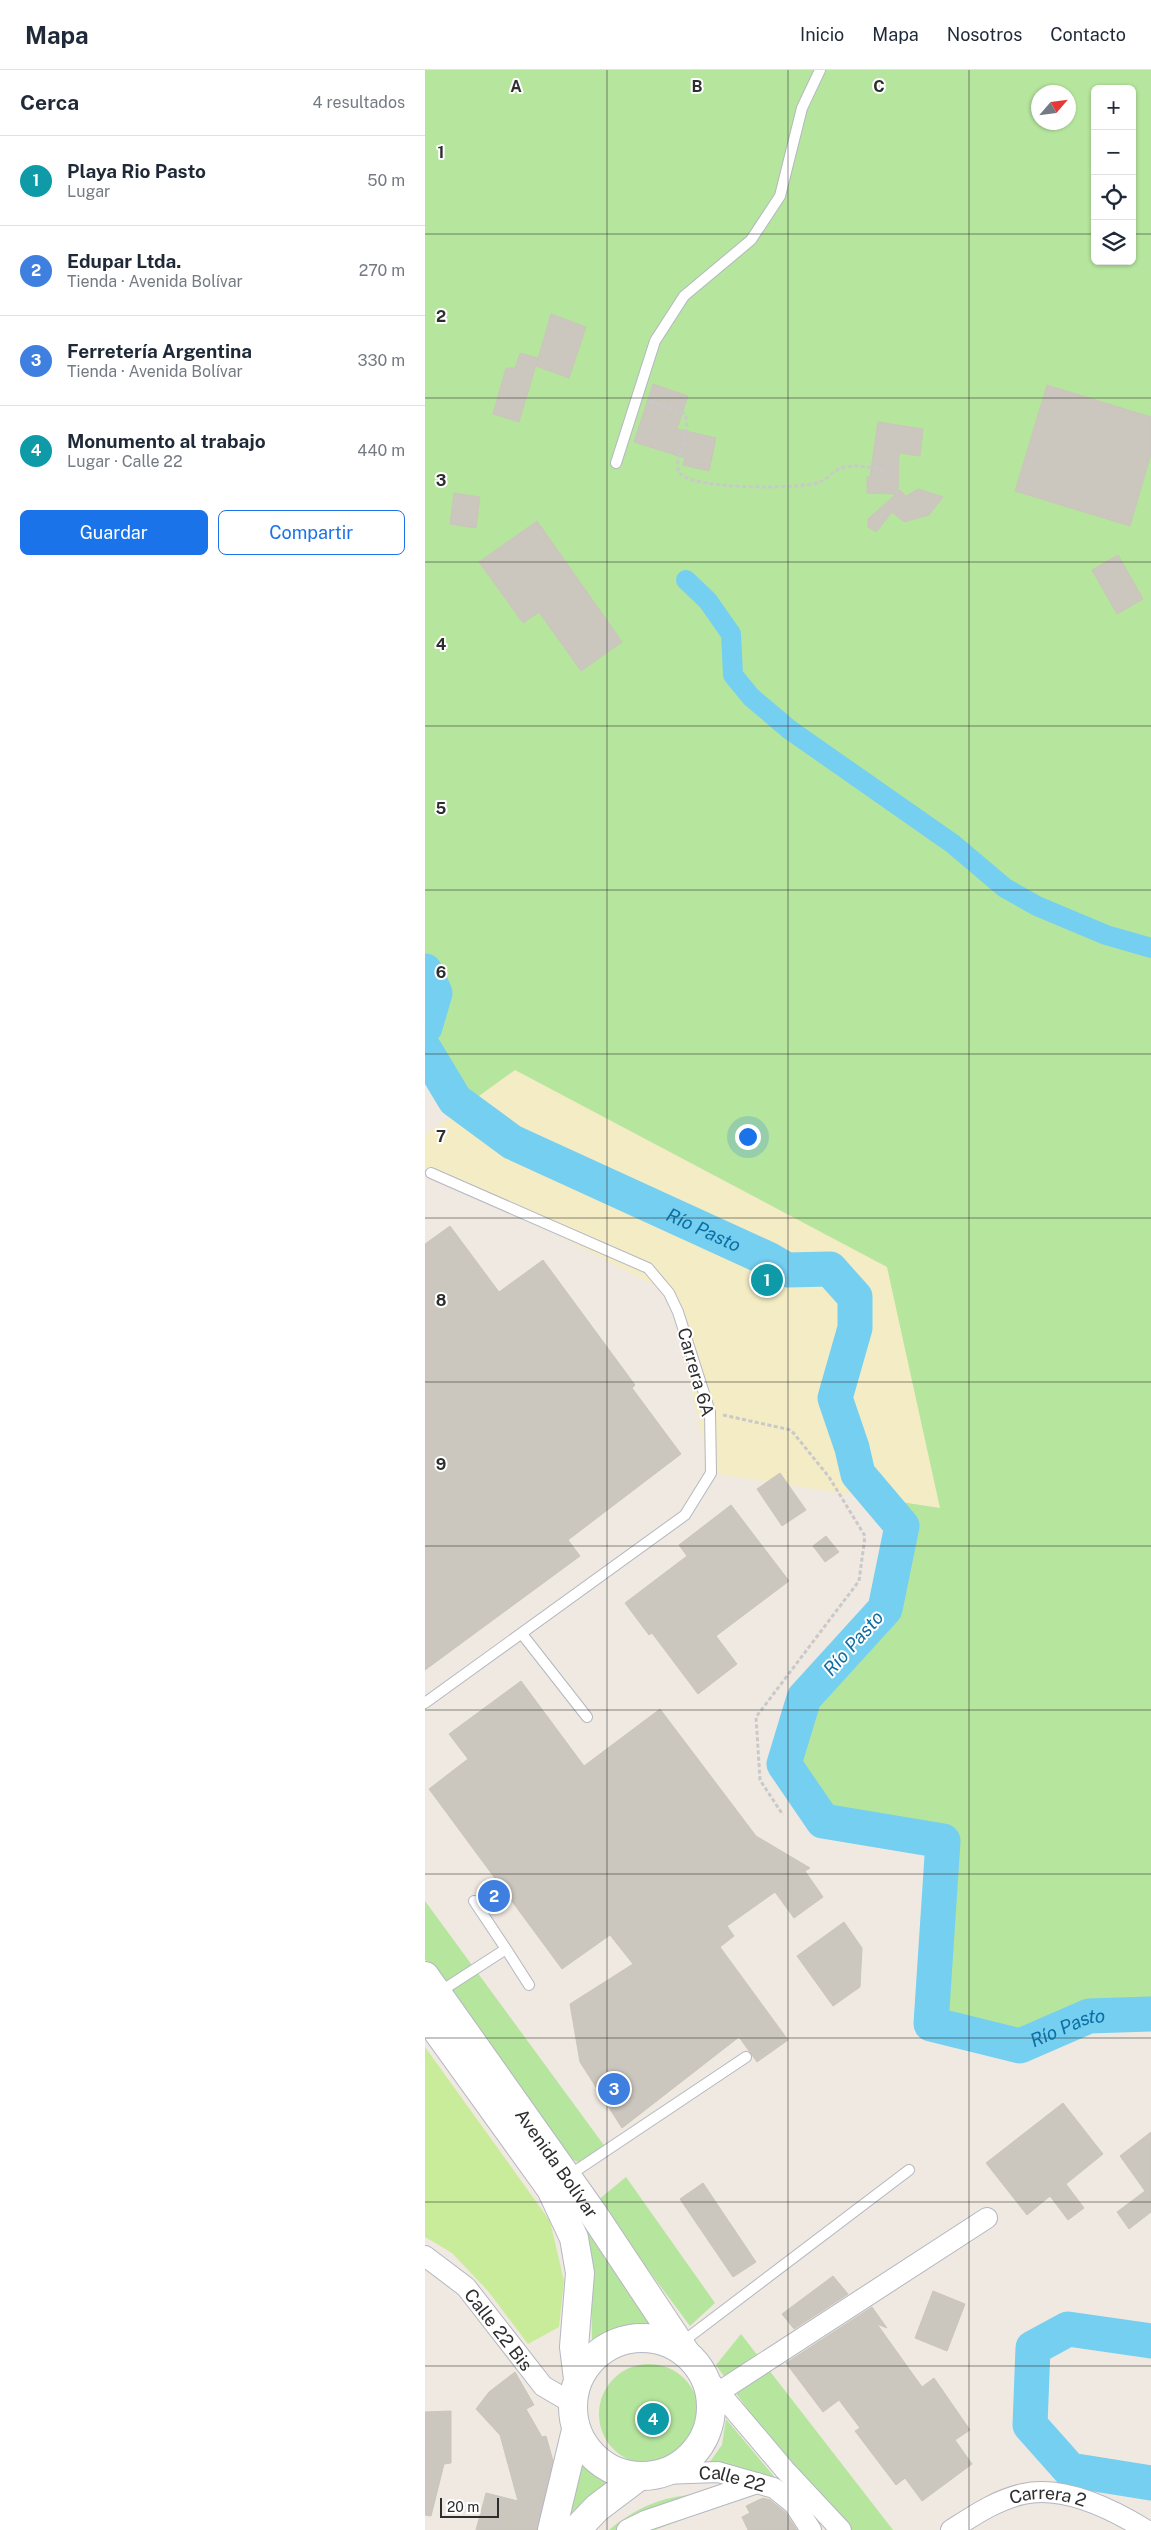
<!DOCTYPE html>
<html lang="es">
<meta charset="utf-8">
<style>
body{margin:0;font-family:"Public Sans",sans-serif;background:#f6f6f7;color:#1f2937}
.controls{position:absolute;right:15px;top:15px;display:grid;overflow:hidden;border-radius:8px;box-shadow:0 1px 4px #0004}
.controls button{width:45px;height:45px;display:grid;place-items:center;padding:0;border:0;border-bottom:1px solid #e0e1e3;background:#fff;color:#1f2937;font:25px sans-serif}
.compass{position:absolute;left:606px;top:15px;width:45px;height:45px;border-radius:50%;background:#fff;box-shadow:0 1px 4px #0004;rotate:62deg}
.scale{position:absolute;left:15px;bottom:12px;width:59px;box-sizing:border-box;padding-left:5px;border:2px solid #2e2e2e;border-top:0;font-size:14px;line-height:18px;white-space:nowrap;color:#2e2e2e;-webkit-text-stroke:4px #fff;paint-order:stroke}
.you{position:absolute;left:322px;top:1066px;width:18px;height:18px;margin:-12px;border:4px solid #fff;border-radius:50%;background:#1a73e8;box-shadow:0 0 0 8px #1a73e833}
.badge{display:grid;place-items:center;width:32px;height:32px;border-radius:50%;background:#1a73e8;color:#fff;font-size:16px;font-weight:700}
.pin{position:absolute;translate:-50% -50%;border:2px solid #fff;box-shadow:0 1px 5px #0006}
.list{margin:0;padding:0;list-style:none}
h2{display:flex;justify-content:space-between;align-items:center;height:65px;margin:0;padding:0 20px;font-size:21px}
h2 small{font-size:16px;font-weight:400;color:#747a83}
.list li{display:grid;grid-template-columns:32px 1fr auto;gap:15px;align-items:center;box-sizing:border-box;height:90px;padding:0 20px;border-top:1px solid #e0e1e3}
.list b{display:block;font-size:19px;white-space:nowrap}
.list p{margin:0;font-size:16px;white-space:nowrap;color:#747a83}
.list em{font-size:16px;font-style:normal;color:#747a83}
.actions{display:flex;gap:10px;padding:15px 20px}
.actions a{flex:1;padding:11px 0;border:1px solid #1a73e8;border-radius:8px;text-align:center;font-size:18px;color:#1a73e8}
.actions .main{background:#1a73e8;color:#fff}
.icon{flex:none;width:28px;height:28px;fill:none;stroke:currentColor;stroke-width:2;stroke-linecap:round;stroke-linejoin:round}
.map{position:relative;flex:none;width:726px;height:2460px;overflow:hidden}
header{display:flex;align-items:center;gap:30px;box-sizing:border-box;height:70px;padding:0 25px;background:#fff;border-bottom:1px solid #e0e1e3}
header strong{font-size:24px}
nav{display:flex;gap:28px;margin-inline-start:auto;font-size:18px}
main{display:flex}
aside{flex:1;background:#fff}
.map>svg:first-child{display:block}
.green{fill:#b6e59e;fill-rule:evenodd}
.sand{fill:#f3ecc5}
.pitch{fill:#c9ec9a}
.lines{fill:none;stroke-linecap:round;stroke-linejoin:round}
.canal{stroke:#75cff0;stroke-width:20}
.river{stroke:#75cff0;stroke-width:35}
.building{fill:#cbc7bf;stroke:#cbc5ba}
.service-casing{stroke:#b4b7c1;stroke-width:12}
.minor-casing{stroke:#b4b7c1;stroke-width:22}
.secondary-casing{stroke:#b4b7c1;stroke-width:30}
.path{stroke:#c9c9c9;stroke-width:3;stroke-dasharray:4 2.5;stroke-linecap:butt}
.service{stroke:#fff;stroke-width:10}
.minor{stroke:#fff;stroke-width:20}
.secondary{stroke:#fff;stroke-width:28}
.grid{fill:none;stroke:#2e2e2e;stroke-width:1;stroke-opacity:0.55}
.labels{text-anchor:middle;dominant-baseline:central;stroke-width:4;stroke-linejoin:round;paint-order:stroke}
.street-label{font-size:18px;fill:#2e2e2e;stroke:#fff}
.water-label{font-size:19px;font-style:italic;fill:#0d6fa3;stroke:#fff}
.grid-label{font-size:16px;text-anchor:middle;font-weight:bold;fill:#2e2e2e;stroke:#fff;stroke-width:4;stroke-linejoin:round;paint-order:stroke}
</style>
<header>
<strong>Mapa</strong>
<nav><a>Inicio</a><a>Mapa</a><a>Nosotros</a><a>Contacto</a></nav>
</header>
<main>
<aside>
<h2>Cerca<small>4 resultados</small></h2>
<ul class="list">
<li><span class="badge" style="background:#0f9aa8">1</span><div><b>Playa Rio Pasto</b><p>Lugar</p></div><em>50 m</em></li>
<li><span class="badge" style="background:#3f7fe0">2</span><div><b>Edupar Ltda.</b><p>Tienda · Avenida Bolívar</p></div><em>270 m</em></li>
<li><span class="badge" style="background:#3f7fe0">3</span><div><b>Ferretería Argentina</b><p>Tienda · Avenida Bolívar</p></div><em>330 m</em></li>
<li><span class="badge" style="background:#0f9aa8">4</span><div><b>Monumento al trabajo</b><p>Lugar · Calle 22</p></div><em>440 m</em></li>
</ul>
<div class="actions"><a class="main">Guardar</a><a>Compartir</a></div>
</aside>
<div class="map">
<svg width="726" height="2460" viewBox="0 0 726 2460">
<rect width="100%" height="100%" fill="#efe9e1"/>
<path class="green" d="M0 0H726V1944L664 1946 595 1976 506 1954 518 1771 398 1751 359 1694 385 1620 460 1539 477 1457 433 1404 87 1072 30 1030 4 974 19 929 0 887ZM670 19H707V191H670ZM614 22H644V52H614Z
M0 1831 181 2078 156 2094 142 2086 0 1889Z
M201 2107 290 2233 265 2256 172 2131Z
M156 2155 164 2157 231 2262C205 2254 189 2257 167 2273L166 2208Z
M316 2264 468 2460H422L392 2437 291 2295Z
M174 2344a50 50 0 1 1 100 0a50 50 0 1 1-100 0Z
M301 2349 352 2410 279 2400 297 2375Z
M150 2379 169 2397 189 2411 137 2460Z
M293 2423 317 2426 230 2460H184C219 2431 248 2424 293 2423Z"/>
<path class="sand" d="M90 1000 462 1197 515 1438 286 1403 244 1223 0 1096V1065Z"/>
<path class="pitch" d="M0 1977 125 2151 139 2211 134 2257 103 2274 63 2221 27 2183 0 2167Z"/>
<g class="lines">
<path class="canal" d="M261 510 283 531 306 564 308 605 326 627 365 660 528 774 580 818 612 836 681 865 726 878"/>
<g class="river">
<path d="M0 901 10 923 0 957"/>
<path id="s1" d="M0 980 30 1030 87 1072 345 1190 362 1200 405 1199 430 1227V1258L410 1328 427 1378 433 1404 477 1456 460 1539 379 1628 359 1694 398 1751 518 1771 506 1954 595 1976 664 1946 726 1944"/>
<path d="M726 2271 643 2259 608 2278 605 2355 645 2400 726 2413"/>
</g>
</g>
<path class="building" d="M126 244 161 257 144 308 111 296Z
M95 283 113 288 94 352 68 344 81 298H90Z
M228 314 263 326 252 359 291 368 284 401 258 395 260 388 209 372Z
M622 315 726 347V384L705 456 590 421Z
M453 352 498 359 495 386 474 383 473 422 475 420 480 425 478 428 493 419 518 427 504 445 479 452 467 442 451 462 443 457V449L471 424 442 423V407H445Z
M29 423 55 427 51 458 25 454Z
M112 451 197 572 156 601 114 542 98 553 54 492Z
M693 485 718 529 692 544 667 500Z
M25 1156 74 1222 118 1190 210 1315 207 1318 256 1384 143 1470 155 1486 0 1600V1174Z
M355 1403 381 1440 357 1456 332 1419Z
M306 1435 364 1511 291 1566 312 1594 273 1624 227 1563 224 1565 200 1533 262 1486 254 1475Z
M401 1466 414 1482 400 1492 388 1476Z
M96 1611 159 1696 235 1639 331 1766 385 1798 380 1801 398 1827 369 1848 350 1822 302 1856 309 1866 295 1877 363 1970 332 1992 314 1967 197 2058 155 1992 145 1934 208 1894 185 1865 137 1899 4 1719 43 1689 24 1664Z
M419 1852 437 1878 435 1917 408 1936 372 1886Z
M638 2033 678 2084 641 2114 659 2138 643 2150 625 2126 602 2145 561 2093Z
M726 2062V2142L704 2159 692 2142 720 2121 695 2086Z
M278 2113 331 2192 308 2207 255 2129Z
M408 2206 423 2224 369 2259 357 2244Z
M508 2221 540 2234 522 2281 490 2268Z
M447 2237 462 2258 452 2254 497 2317 509 2308 545 2360 530 2370 547 2394 497 2431 480 2408 471 2415 430 2361 435 2358 414 2330 398 2342 361 2293Z
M90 2302 109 2335 101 2339 117 2367 121 2366 128 2391 112 2460H51L61 2423 93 2431 75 2365 51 2339 64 2322Z
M26 2341V2393L19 2394 6 2446 0 2445V2342Z
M338 2428 345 2430 360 2442 372 2460H323L317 2447 325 2443 321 2436Z"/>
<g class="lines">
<defs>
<path id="service" d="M191 393 230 271 259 226 326 170 355 126 377 38 395 0
M97 1564 162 1647
M0 1633 260 1445 286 1403 285 1342 253 1242 244 1223 223 1198 6 1103
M81 1879 104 1915
M13 1923 81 1879 49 1831
M143 2106 321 1987
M256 2273 484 2100"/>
<g id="minor">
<path id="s2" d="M0 2186 41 2217 118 2316 147 2333"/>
<path d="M277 2302 360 2400 416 2460"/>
<path d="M294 2322 562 2148"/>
<path id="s3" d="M238 2404 293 2402 349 2418 369 2434 386 2460"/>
<path d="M202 2460 220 2451 332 2413"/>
<path id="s4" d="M526 2460C548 2446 571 2430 598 2424 639 2415 687 2439 721 2460"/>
</g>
<g id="secondary">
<path id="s5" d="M0 1906 169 2145 260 2282"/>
<path d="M0 1944 126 2119 149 2168 155 2203 149 2277 153 2309"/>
<circle cx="217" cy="2337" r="69"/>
<path d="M127 2460 151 2360"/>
<path d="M151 2460 172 2438 213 2407"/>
</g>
</defs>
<use href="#service" class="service-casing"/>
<use href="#minor" class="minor-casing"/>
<use href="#secondary" class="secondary-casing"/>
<path class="path" d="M225 332 259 343C269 362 247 387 254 402 264 420 372 419 392 413 401 411 406 402 414 399 427 393 450 397 462 403
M298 1345 366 1360 404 1407 440 1466 434 1511 331 1647 335 1710 358 1745"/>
<use href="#service" class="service"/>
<use href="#minor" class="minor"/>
<use href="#secondary" class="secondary"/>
</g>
<path class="grid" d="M182 0V2460M363 0V2460M544 0V2460M0 164H670M707 164H726M0 328H726M0 492H726M0 656H726M0 820H726M0 984H726M0 1148H726M0 1312H726M0 1476H726M0 1640H726M0 1804H726M0 1968H726M0 2132H726M0 2296H726"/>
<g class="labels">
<g class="street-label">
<text transform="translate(271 1302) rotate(74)">Carrera 6A</text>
<text stroke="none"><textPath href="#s5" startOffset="229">Avenida Bolívar</textPath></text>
<text stroke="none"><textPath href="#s2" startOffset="105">Calle 22 Bis</textPath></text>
<text stroke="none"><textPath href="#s3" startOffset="70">Calle 22</textPath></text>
<text stroke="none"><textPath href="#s4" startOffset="106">Carrera 2</textPath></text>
</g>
<g class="water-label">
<text stroke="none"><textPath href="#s1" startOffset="340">Río Pasto</textPath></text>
<text transform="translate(428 1573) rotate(-48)">Río Pasto</text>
<text stroke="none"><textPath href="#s1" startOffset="1556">Río Pasto</textPath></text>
</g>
</g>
<g class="grid-label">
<text x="91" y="22">A</text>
<text x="272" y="22">B</text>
<text x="454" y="22">C</text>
<text x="16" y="88">1</text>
<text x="16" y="252">2</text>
<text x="16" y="416">3</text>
<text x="16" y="580">4</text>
<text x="16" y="744">5</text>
<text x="16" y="908">6</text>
<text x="16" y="1072">7</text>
<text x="16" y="1236">8</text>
<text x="16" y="1400">9</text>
</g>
</svg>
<div class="controls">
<button>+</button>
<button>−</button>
<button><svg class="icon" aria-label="locate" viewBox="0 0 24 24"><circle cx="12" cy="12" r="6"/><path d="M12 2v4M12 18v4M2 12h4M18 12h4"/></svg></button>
<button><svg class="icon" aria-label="layers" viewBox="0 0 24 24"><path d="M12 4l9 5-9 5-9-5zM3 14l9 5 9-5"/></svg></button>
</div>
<svg class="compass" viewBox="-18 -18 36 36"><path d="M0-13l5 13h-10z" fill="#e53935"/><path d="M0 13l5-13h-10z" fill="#747a83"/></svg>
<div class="scale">20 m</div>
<div class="you"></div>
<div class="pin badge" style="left:342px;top:1210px;background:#0f9aa8">1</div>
<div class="pin badge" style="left:69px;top:1826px;background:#3f7fe0">2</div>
<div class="pin badge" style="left:189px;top:2019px;background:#3f7fe0">3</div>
<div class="pin badge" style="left:228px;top:2349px;background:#0f9aa8">4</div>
</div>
</main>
